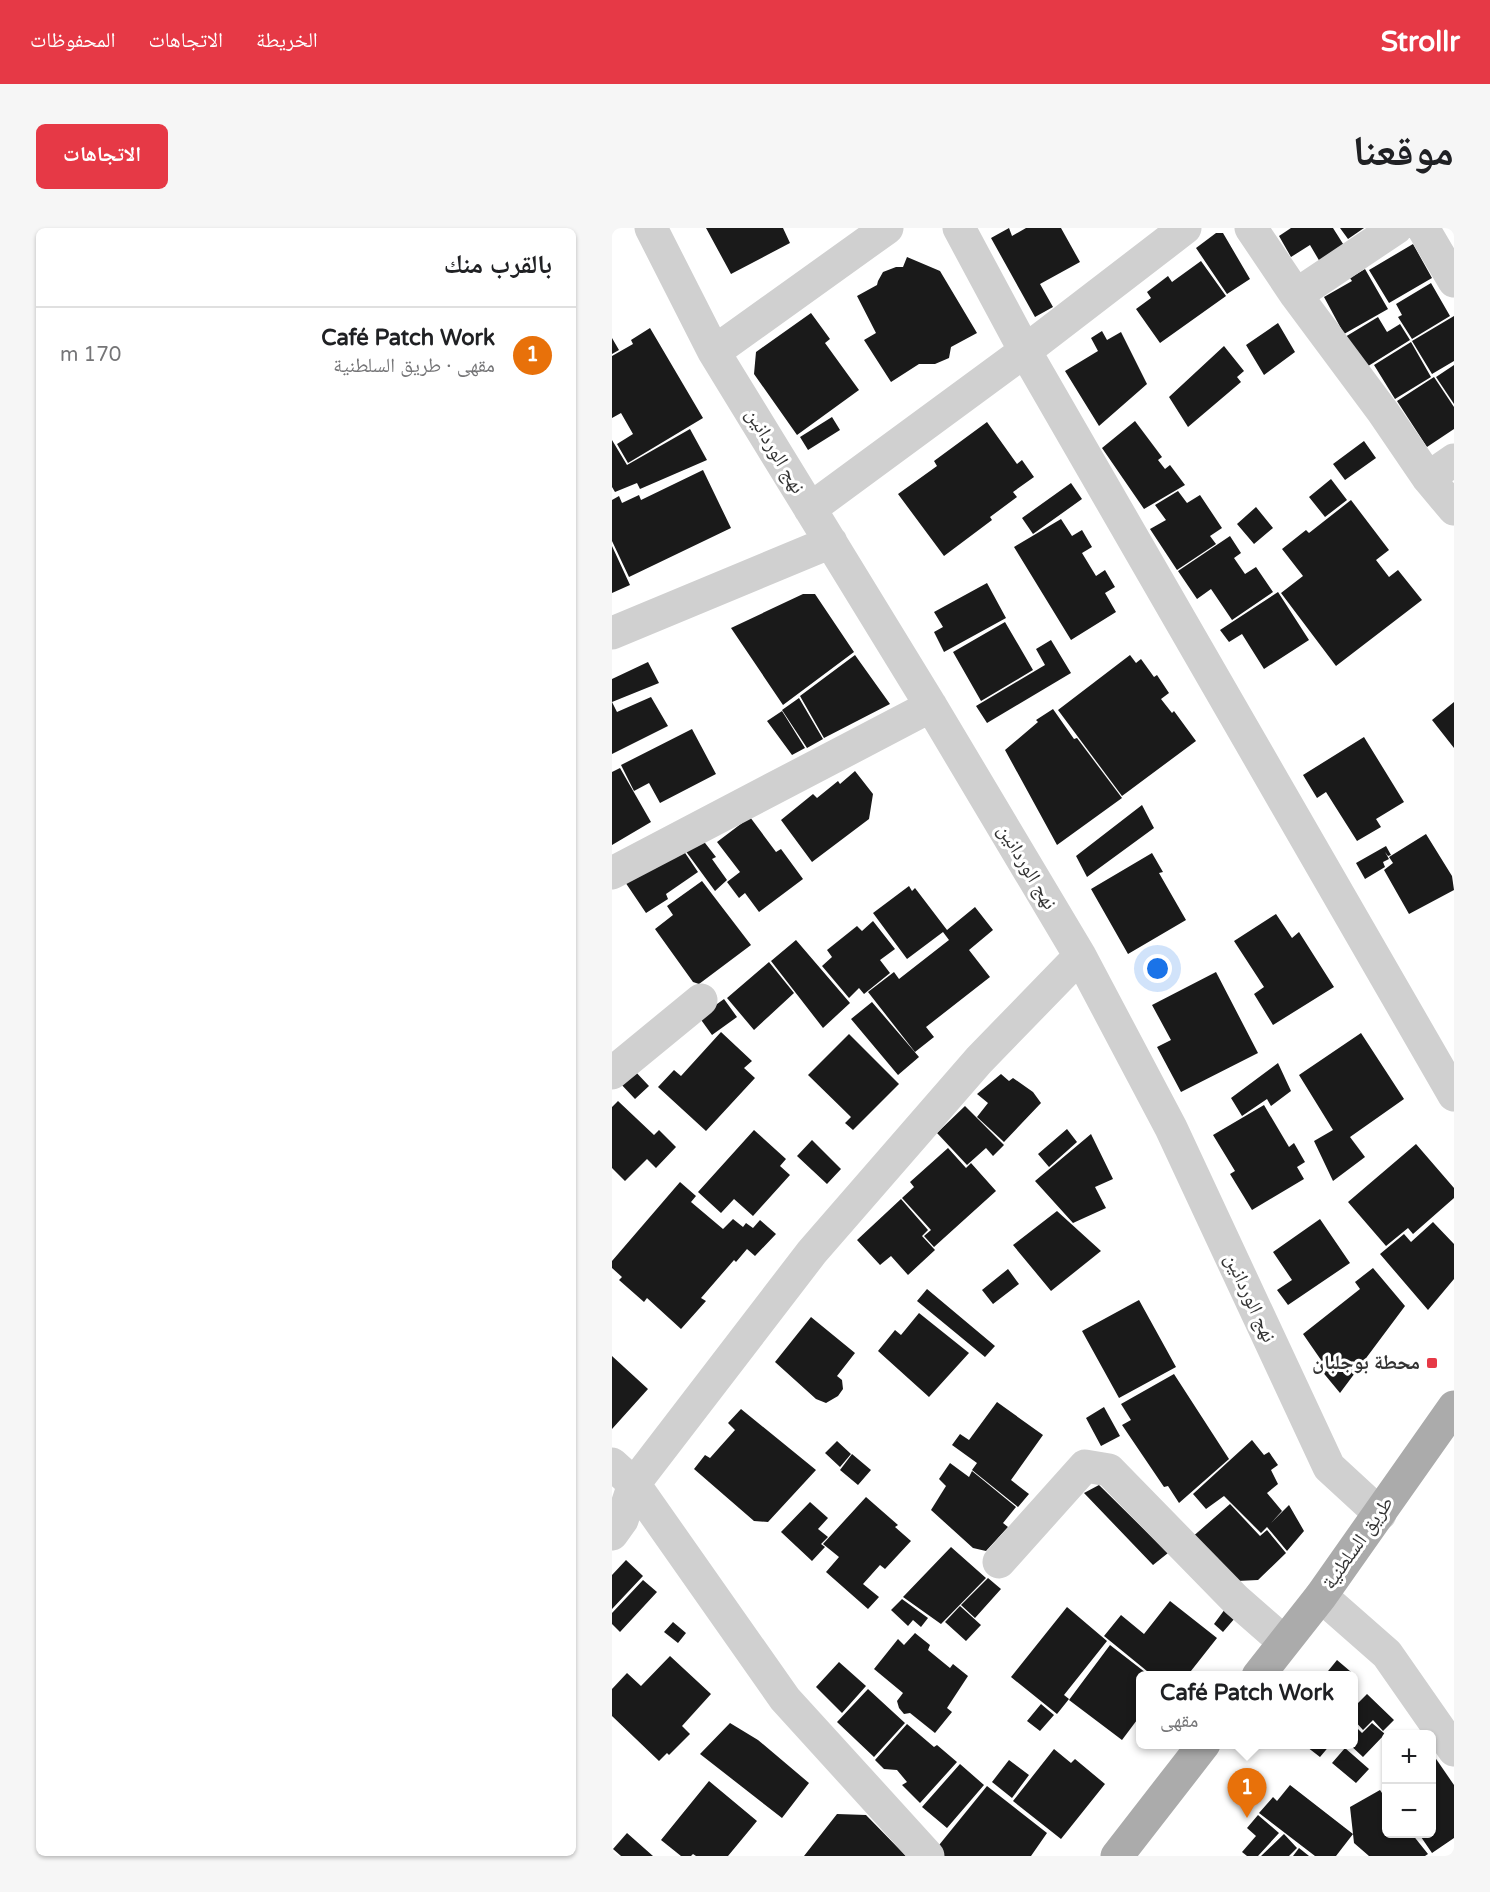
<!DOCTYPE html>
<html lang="ar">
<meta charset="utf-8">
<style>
body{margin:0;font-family:"Varela Round","Noto Naskh Arabic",sans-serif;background:#f6f6f6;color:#202124;direction:rtl}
.controls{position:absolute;right:18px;bottom:18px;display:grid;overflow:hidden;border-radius:9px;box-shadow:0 2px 4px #0004}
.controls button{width:54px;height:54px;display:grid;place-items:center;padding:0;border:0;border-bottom:2px solid #e0e0e0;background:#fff;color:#202124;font:30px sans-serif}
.you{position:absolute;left:546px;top:741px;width:21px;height:21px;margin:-15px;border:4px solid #fff;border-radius:50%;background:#1a73e8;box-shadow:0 0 0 9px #1a73e833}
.badge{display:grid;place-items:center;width:39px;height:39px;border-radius:50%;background:#e63946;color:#fff;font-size:20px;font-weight:700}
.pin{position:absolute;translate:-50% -50px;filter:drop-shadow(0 2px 3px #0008)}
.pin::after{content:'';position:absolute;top:32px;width:21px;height:18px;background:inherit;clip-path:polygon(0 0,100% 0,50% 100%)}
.popup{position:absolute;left:524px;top:1443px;width:222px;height:78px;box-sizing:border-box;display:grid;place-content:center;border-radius:9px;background:#fff;filter:drop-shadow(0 2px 4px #0005);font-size:20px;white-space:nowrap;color:#757577}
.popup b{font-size:22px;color:#202124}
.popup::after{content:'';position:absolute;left:50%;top:100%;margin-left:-12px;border:12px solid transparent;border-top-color:#fff}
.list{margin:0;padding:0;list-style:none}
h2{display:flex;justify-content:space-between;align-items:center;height:78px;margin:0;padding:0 24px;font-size:26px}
h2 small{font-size:20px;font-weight:400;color:#757577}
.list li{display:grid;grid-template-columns:39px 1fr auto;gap:18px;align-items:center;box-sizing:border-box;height:96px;padding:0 24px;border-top:2px solid #e0e0e0}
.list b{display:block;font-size:22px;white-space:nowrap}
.list p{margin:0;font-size:20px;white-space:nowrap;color:#757577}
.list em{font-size:20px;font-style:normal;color:#757577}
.map{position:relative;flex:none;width:842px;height:1628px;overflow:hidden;direction:ltr;border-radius:9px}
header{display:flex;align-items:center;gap:36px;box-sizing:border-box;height:84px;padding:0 30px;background:#e63946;color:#fff}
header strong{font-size:28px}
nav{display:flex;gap:33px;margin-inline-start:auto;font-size:21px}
.intro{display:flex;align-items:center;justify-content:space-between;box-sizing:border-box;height:144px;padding:0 36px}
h1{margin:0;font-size:42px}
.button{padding:15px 27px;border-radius:9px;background:#e63946;color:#fff;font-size:21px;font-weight:700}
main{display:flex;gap:36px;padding:0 36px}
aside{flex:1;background:#fff;border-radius:9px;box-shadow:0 2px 4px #0004}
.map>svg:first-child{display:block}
.building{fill:#1a1a1a}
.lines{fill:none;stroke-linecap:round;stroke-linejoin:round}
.minor{stroke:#d0d0d0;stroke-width:33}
.major{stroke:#ababab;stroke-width:33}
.poi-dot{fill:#e63946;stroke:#fff;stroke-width:2}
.labels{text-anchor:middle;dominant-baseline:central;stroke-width:6;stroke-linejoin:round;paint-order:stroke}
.street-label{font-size:20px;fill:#333;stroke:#fff}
.poi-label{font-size:20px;font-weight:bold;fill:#333;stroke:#fff;text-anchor:end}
</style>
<header>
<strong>Strollr</strong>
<nav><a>الخريطة</a><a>الاتجاهات</a><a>المحفوظات</a></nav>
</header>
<div class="intro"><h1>موقعنا</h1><a class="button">الاتجاهات</a></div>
<main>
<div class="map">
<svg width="842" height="1628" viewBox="0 0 842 1628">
<rect width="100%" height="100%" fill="#fff"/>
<path class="building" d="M94 0H171L178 15 119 46Z
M397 0 400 8 414 0H449L468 34 428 56 441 79 423 89 379 10Z
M679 0H721L733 19 708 34 698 17 679 29 667 8Z
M728 0H752L736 11Z
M604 5H611L638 51 615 66 584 20Z
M801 16 820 50 777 75 757 42Z
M295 29 328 43 365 105 339 119 337 130 323 136H307L279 154 252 112 264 105 245 68 265 57 266 53 271 44 284 39H291Z
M589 33 614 68 548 115 524 81 539 70 535 64 556 48 560 54Z
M753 41 776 81 732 106 712 69 740 53 738 50Z
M819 55 838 88 800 111 786 89 790 87 784 76Z
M199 85 218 111 213 115 247 162 185 207 142 146 144 124Z
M842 88V133L820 146 800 113Z
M766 89 775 104 788 96 798 112 753 140 733 109Z
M666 95 683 124 652 147 634 117Z
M38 100 91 190 16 235 5 216 21 206 9 185 0 190V128L21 116 19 112Z
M490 103 495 112 509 104 535 156 487 198 453 143 486 123 479 110Z
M0 110 7 122 0 126Z
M799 114 819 149 783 171 762 137Z
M612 118 632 143 625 149 629 154 576 199 557 169Z
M842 137V176L824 149Z
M822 149 842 179V201L815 219 785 173Z
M220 189 228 202 196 222 188 209Z
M523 193 550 229 546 232 553 241 558 237 573 257 532 281 490 220Z
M375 194 405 236 410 232 422 249 401 264 405 269 378 289 380 292 332 328 286 266 325 238 322 233Z
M78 201 95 232 28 261 25 255 3 264 0 259V212L15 237Z
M752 213 764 230 733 252 721 236Z
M91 242 119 300 17 349 0 313V272L7 268 10 275 27 267 29 272Z
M719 251 735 272 713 289 697 269Z
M459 255 470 271 421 306 410 290Z
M566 263 575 275 588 267 610 300 598 308 604 316 565 342 538 301 554 292 543 277Z
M739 272 777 322 764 332 777 349 786 342 810 372 724 438 669 365 691 348 670 321 694 302 697 305Z
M644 279 661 300 642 316 625 296Z
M449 291 460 308 470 302 480 319 470 325 484 348 493 342 503 359 493 365 504 384 459 412 402 319Z
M618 308 629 325 622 330 633 346 644 339 661 364 620 392 599 361 585 371 566 343Z
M0 318 18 357 0 365Z
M375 355 394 390 332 424 322 404 331 399 322 384Z
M666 364 697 412 652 441 630 406 617 414 608 402Z
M191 366H203L242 424 171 477 119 400Z
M393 394 421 442 369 473 341 424Z
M439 412 459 445 375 495 364 478 433 437 424 421Z
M243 427 278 476 212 510 188 468Z
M518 427 524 435 529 431 542 449 545 447 557 465 549 471 560 485 562 483 584 513 510 568 446 482Z
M36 434 47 455 0 474V451Z
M39 469 56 498 0 526V474L5 484Z
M187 470 211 511 195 520 170 482Z
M842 474V520L820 492Z
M441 481 462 511 465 510 510 570 445 617 393 522 426 494 424 492Z
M170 483 193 520 180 527 155 493Z
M80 501 104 546 48 575 37 555 22 563 9 537Z
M752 509 792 574 764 591 769 599 745 613 714 564 705 570 691 547Z
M8 540 39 594 0 617V544Z
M243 543 261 566 257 591 200 634 169 592 201 566 205 570 226 553 228 556Z
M530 577 542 600 475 649 464 628Z
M138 589 164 624 169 621 191 651 147 684 133 665 127 670 115 654 128 644 105 614Z
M86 606 104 629 100 631 115 652 103 663 67 614Z
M814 606 840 648 842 662 797 686 772 642 781 635 777 629Z
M65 613 86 644 54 666 56 671 34 685 7 645Z
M774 618 779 627 776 628 773 624 777 631 771 634 773 639 753 651 744 635Z
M540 625 551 644 547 645 574 692 516 726 479 661Z
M90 653 139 717 87 756 81 754 43 701 61 687 55 678Z
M297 658 300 663 303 660 335 702 363 679 381 702 357 722 378 749 314 799 322 809 303 824 256 764 282 744 287 751 337 712 331 704 295 731 261 685Z
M664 686 680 710 687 704 722 759 661 797 642 766 652 759 622 713Z
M261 693 283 721 268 732 278 745 252 766 247 760 237 770 210 738 220 729 215 722 245 698 250 703Z
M184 712 238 775 211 800 159 733Z
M157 734 182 765 142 802 115 770Z
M604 744 646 825 569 864 545 819 559 812 540 777Z
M112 771 125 789 100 807 87 789Z
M260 774 307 829 286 847 239 791Z
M109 804 140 833 132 840 143 850 94 903 46 859 62 842 69 848Z
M749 805 792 871 738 909 753 929 721 953 702 913 721 902 687 847Z
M237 806 287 856 241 902 233 895 239 889 196 847Z
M666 835 679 863 659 878 655 871 630 888 619 870Z
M21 841 37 858 23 871 7 854Z
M389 846 397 853 401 850 421 864 429 875 392 914 365 889 376 875 365 866Z
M6 873 42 907 47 902 64 919 44 940 35 931 13 953 0 940V879Z
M652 877 677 919 682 915 693 934 685 939 692 951 640 982 618 946 623 943 601 907Z
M353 878 392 917 381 928 374 920 355 937 325 905Z
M455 901 465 914 437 939 426 926Z
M142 902 174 931 168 938 178 947 141 988 122 971 109 985 86 964Z
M479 906 501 951 483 959 494 980 461 995 423 953Z
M200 912 229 941 215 956 185 928Z
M804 916 842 960V970L801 1006 796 1000 774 1018 736 974Z
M336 920 354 940 359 935 384 963 322 1019 312 1008 319 1002 290 970 302 959 298 954Z
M68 954 84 968 79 974 111 1001 121 991 131 999 134 995 141 1000 148 992 164 1006 143 1028 135 1021 124 1034 122 1032 89 1070 94 1073 69 1101 35 1070 32 1074 7 1052 10 1049 0 1040V1033Z
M289 971 316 1002 310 1008 323 1022 296 1047 279 1028 268 1037 245 1012Z
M445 983 489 1023 439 1063 401 1017Z
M708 991 738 1035 676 1077 665 1062 680 1052 661 1024Z
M821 994 842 1016V1051L816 1082 768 1026 792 1006 799 1014Z
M761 1040 793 1078 728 1165 704 1136 709 1132 691 1106 748 1061 743 1054Z
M396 1041 407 1056 381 1076 370 1062Z
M315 1061 383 1118 373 1129 305 1073Z
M527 1072 564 1139 507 1170 470 1103Z
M307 1085 357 1125 317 1169 266 1123 283 1102 289 1107Z
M199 1089 243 1125 225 1148 230 1152 231 1161 226 1168 214 1175 204 1171 163 1134Z
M0 1128 36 1161 0 1201Z
M562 1146 617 1231 567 1275 556 1258 552 1259 510 1197 519 1192 509 1176Z
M385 1174 431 1207 399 1252 417 1266 406 1279 360 1242 365 1235 340 1217 348 1206 357 1212Z
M492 1179 508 1208 489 1218 474 1190Z
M129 1181 204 1242 156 1294 142 1293 82 1241 93 1227 98 1230 123 1202 116 1195Z
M640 1212 652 1227 657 1224 666 1237 659 1242 666 1256 655 1265 670 1283 659 1295 677 1277 692 1303 675 1323 655 1299 649 1305 612 1268 594 1281 581 1266Z
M225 1213 239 1226 228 1239 213 1225Z
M240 1226 259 1242 246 1257 228 1242Z
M338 1235 357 1249 360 1243 404 1279 391 1295 396 1299 374 1323 361 1320 319 1282 334 1258 327 1251Z
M487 1257 556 1325 541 1337 472 1265Z
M254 1269 286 1297 283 1299 299 1313 273 1341 268 1337 251 1356 267 1369 256 1381 214 1344 227 1329 211 1316Z
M198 1274 216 1290 206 1301 216 1309 209 1316 213 1319 200 1333 169 1304Z
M618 1276 648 1308 655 1302 674 1325 646 1352 625 1353 578 1311Z
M339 1319 374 1350 329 1396 291 1369Z
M14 1332 31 1348 0 1381V1347Z
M376 1350 389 1361 363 1390 349 1377Z
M31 1352 45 1364 8 1404 0 1396V1385Z
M290 1371 316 1390 309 1399 301 1392 296 1398 279 1382Z
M558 1373 605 1410 575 1448H541L492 1408 509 1387 532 1406Z
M348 1378 369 1397 354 1413 333 1394Z
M455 1379 495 1413 452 1467 457 1471 445 1486 399 1449Z
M613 1381 623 1390 611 1404 602 1396Z
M61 1394 74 1405 66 1415 52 1404Z
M303 1405 318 1417 316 1422 338 1440 341 1436 356 1448 335 1480 340 1484 323 1505 298 1485 292 1486 287 1480 285 1473 291 1465 262 1441 286 1411 292 1417Z
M498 1417 538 1448H528V1488L510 1512 457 1472Z
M58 1428 99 1466 70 1498 78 1506 57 1527 55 1525 47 1533 0 1488V1461L15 1445 29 1458Z
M725 1432 745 1449 742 1453V1448H712Z
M227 1434 254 1458 230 1485 204 1459Z
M256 1461 293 1495 262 1529 225 1494Z
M755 1466 782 1492 771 1503 761 1492 751 1502 742 1492V1479Z
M429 1476 442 1487 428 1503 415 1493Z
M118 1495 146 1512 197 1555 170 1590 88 1526Z
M760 1495 773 1506 751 1529 737 1516H742V1497L750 1505Z
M295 1496 322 1519 325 1517 345 1534 308 1575 290 1557 295 1554 285 1542 272 1541 263 1532Z
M697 1516H719L708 1529 695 1519Z
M733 1520 757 1541 744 1555 720 1535Z
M442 1521 459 1535 463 1531 493 1556 449 1611 401 1573Z
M820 1525 842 1557V1610L820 1625 807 1606H820Z
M397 1532 417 1547 400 1570 380 1554Z
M348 1536 372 1557 335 1600 310 1579Z
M97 1553 145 1593 116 1628H84L81 1626 79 1628H69L49 1612Z
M678 1557 741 1606 724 1628H703L647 1585 661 1569 665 1573Z
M375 1558 435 1605 419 1628H330L323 1622Z
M768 1562 774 1571V1606H800L816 1626 813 1628H757L742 1615 738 1579Z
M225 1586 254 1587 294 1628H192Z
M646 1587 667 1605 646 1628H635L630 1624 644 1608 635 1600Z
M15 1605 41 1628H9L1 1621Z
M672 1606 685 1620 677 1628H649Z
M687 1620 697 1628H681Z"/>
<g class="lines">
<path class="minor" d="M39 0 102 124 319 478 468 728 559 900 717 1239 768 1286
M347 0 413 123 842 867
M639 0 684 67 771 184 816 250 842 281
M811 0 842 53
M684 67 784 0
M102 124 275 0
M816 250 842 232
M198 281 413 123 573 0
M0 405 219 314
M0 645 319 478
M0 845 89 772
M0 1236 22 1256 200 1024 367 832 468 728
M22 1256 173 1471 316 1628
M0 1306 10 1292 22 1256
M387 1334 473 1238 497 1242 624 1372 672 1414
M709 1368 775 1426 842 1522"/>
<path class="major" d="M646 1448 709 1368 842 1179
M505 1628 592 1516"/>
</g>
<rect class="poi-dot" x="814" y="1129" width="12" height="12" rx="3"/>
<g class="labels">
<g class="street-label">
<text transform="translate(163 223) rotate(59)">نهج الوردانين</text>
<text transform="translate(415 639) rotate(59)">نهج الوردانين</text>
<text transform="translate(638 1070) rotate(65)">نهج الوردانين</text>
<text transform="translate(746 1315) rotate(-55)">طريق السلطنية</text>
</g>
<g class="poi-label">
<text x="808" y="1135">محطة بوجلبان</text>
</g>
</g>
</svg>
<div class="controls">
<button>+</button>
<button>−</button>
</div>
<div class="you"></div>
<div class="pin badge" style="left:635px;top:1590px;background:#e8710a">1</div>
<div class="popup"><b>Café Patch Work</b>مقهى</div>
</div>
<aside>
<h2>بالقرب منك<small></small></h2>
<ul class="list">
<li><span class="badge" style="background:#e8710a">1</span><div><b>Café Patch Work</b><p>مقهى · طريق السلطنية</p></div><em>170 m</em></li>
</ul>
</aside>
</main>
